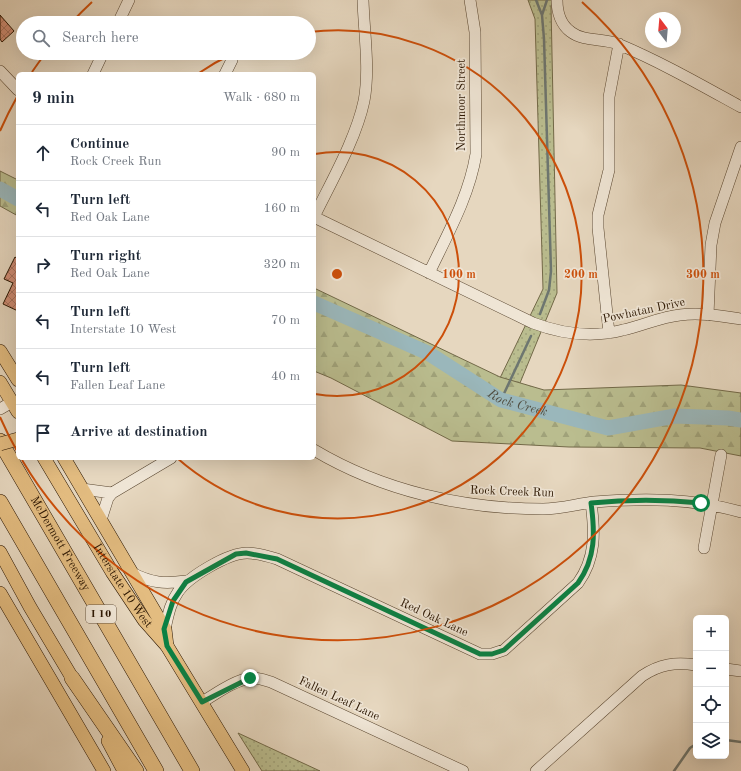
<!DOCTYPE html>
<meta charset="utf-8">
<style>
body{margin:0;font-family:"Old Standard TT",serif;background:#f6f6f7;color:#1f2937}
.controls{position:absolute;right:12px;bottom:12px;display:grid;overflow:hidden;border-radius:6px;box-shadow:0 4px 16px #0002}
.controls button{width:36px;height:36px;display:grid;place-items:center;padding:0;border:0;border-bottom:1px solid #e0e1e3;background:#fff;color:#1f2937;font:20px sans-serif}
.compass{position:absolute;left:645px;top:12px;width:36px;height:36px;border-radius:50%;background:#fff;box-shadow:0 4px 16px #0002;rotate:344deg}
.stop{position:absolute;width:12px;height:12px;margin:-9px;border:3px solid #0b8043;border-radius:50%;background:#fff}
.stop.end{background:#0b8043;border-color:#fff;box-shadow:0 1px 4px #0008}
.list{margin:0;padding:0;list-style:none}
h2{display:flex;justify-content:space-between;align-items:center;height:52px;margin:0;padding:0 16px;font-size:17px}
h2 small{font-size:13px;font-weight:400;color:#747a83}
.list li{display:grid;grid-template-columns:26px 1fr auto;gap:12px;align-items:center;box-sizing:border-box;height:56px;padding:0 16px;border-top:1px solid #e0e1e3}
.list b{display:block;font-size:15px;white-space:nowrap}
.list p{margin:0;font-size:13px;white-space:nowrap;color:#747a83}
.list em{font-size:13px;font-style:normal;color:#747a83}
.icon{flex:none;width:22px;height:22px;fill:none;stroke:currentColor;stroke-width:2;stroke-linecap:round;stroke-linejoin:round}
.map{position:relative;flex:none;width:741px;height:771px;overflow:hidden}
.search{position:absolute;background:#fff;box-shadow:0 4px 16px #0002;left:16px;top:16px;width:300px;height:44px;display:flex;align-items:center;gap:10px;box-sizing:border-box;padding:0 14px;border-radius:22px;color:#747a83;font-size:15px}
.panel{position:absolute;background:#fff;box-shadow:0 4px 16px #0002;left:16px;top:72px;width:300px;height:388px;border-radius:6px}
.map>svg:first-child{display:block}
.grass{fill:url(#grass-dots);stroke:#726948}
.forest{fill:url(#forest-firs);stroke:#726948}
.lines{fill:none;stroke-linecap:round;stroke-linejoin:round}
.stream{stroke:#6d7670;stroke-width:2.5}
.river{stroke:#9ab7bb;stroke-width:15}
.building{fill:url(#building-cross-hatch);stroke:#2a1500}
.minor-casing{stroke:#594630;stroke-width:12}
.major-casing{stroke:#2a1500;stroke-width:14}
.highway-casing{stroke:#2a1500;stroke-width:16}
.minor{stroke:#efe5d5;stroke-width:11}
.major{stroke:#e3bc80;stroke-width:13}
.highway{stroke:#e3bc80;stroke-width:15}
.major-bridge-casing{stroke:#2a1500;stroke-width:14;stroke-linecap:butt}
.major-bridge{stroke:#e3bc80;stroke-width:13}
.route{stroke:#0b8043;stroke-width:5}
.ring{fill:none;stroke:#cc4f0a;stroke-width:2}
.labels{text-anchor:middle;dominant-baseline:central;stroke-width:3.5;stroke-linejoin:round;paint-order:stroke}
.shield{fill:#efe5d5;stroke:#655340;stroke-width:1}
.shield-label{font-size:11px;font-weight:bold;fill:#2a1500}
.street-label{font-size:12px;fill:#2a1500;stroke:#efe5d5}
.water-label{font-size:13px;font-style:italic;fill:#514e41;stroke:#efe5d5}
.centre{fill:#cc4f0a;stroke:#efe5d5;stroke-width:2}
.ring-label{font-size:12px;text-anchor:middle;font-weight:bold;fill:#cc4f0a;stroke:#efe5d5;stroke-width:3.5;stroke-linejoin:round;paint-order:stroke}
</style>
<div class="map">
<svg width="741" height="771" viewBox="0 0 741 771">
<defs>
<pattern id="grass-dots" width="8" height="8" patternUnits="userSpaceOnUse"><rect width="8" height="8" fill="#babd8f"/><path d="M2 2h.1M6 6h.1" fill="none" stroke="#a0a27a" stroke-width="1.8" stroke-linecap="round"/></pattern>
<pattern id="forest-firs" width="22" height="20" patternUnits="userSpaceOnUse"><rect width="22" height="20" fill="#babd8f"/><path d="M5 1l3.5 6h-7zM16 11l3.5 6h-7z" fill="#a0a27a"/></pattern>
<pattern id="building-cross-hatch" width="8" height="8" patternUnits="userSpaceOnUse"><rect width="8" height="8" fill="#d38f77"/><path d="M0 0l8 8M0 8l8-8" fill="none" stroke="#ab745f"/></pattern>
</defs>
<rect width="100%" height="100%" fill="#e6d7bf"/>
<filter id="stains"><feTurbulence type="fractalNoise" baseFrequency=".005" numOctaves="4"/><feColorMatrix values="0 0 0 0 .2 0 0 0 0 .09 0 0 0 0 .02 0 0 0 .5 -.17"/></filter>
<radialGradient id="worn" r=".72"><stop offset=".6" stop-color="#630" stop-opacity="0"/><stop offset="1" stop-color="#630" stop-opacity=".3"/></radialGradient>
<path class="grass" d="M528 0H554L551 6 557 293 520 383 500 378 543 289 535 19Z
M238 733 320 771H262Z"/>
<path class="forest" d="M0 171 18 180V216L0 206Z
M314 288 500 377 544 390 681 385 741 393V456L700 448 569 447 452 441 331 378 314 371Z"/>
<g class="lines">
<path class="stream" d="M536 0 542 15 544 39 551 271 549 290 540 314
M542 15 547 0
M501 400 531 336
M726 740 741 742
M674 771 690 748 696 744"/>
<g class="river">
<path d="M0 189 18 199"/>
<path id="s1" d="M314 303 428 353 501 400 608 428 675 416 728 418 741 420"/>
</g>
</g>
<path class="building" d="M0 15 14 31 2 42 0 39Z
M15 257 18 259V311L3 304 13 283 4 279Z"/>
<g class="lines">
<defs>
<path id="minor" d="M557 0C557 12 561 25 571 32 584 42 604 38 618 44 661 62 701 85 741 107
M118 23 129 0
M0 71 18 90
M93 74 103 53
M225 74 232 60
M314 217 533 323C562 334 592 338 623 330 642 326 660 317 680 315 700 312 721 316 741 319
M314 217C331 182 356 139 364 101 370 69 364 33 363 0
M429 273C447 235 469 197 476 154L475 32 470 0
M708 315 711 245 715 223 741 147
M609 333 598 228V215L609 170V97L619 44
M0 409 12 402
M314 450C383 491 463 509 543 509 560 509 577 504 594 502 644 498 692 498 741 512
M82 489 112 493 108 498 101 520
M112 493 171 458
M704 548 721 455
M132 573C152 583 164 584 186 581
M165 629C168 616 170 603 178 592 188 577 228 553 247 553 257 553 267 556 277 559L480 654H492L504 650 578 583C596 558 595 532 591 503
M726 669 741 671
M202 702C216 694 233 681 250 678 257 677 264 680 271 682L463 771
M536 771 642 676C660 664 675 662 696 665"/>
<g id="major">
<path d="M0 351 18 380"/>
<path d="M0 382 18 412"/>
<path id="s2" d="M44 458 112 572 144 620 167 646 243 771"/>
<path d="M64 458 165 629 167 646"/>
<path d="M0 552 30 607 77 686"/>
<path d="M0 593 104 771"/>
<path d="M108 741 124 771"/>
</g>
<g id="highway">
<path id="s3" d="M0 441 192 771"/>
<path d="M0 502 156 771"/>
<path d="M72 678 136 771"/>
</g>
</defs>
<use href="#minor" class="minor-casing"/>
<use href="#major" class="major-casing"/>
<use href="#highway" class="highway-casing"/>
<use href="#minor" class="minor"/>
<use href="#major" class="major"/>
<use href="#highway" class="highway"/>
<defs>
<path id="major-bridge" d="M0 444 18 439"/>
</defs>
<use href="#major-bridge" class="major-bridge-casing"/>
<use href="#major-bridge" class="major-bridge"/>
</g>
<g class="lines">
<path class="route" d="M250 678 202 702 167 646 164 629 173 601 186 582 236 554 246 553 277 559 480 654H492L504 650 578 583C596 558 595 532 591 503 630 499 662 499 701 503"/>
</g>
<g class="ring">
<path d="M315 154A122 122 0 1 1 315 394"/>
<path d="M199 73A244 244 0 0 1 232 54M309 32A244 244 0 1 1 177 458"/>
<path d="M17 451A366 366 0 0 1 0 417M0 131A366 366 0 0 1 17 97M32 72A366 366 0 0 1 45 54M72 22A366 366 0 0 1 92 2M582 2A366 366 0 1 1 22 460"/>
</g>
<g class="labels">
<rect class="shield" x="86" y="605" width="30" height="18" rx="3"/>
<g class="shield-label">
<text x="101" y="614">I 10</text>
</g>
<g class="street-label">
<text transform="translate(462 105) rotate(-90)">Northmoor Street</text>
<text transform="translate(644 311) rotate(-12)">Powhatan Drive</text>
<text transform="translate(512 492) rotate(2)">Rock Creek Run</text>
<text stroke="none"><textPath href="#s3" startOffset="119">McDermott Freeway</textPath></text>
<text stroke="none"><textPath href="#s2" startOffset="150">Interstate 10 West</textPath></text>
<text transform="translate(434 618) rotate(25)">Red Oak Lane</text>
<text transform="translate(339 699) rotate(25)">Fallen Leaf Lane</text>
</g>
<g class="water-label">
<text stroke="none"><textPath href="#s1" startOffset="228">Rock Creek</textPath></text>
</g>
</g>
<circle cx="337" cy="274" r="6" class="centre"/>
<g class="ring-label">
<text x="459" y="278">100 m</text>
<text x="581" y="278">200 m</text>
<text x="703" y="278">300 m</text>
</g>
<rect width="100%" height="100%" filter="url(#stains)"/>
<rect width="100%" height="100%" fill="url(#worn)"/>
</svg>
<div class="controls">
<button>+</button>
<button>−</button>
<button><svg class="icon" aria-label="locate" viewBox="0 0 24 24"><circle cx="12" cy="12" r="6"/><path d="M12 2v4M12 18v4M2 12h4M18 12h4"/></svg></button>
<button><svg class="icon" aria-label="layers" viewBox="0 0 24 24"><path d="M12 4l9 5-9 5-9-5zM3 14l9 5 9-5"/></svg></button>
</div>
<svg class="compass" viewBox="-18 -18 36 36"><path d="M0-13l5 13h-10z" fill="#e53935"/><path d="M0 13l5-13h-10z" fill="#747a83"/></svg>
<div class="stop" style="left:701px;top:503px"></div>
<div class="stop end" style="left:250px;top:678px"></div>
<div class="search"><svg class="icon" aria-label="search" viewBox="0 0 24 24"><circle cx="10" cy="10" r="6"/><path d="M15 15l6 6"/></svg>Search here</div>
<section class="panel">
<h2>9 min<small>Walk · 680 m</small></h2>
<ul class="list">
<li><svg class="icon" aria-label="ahead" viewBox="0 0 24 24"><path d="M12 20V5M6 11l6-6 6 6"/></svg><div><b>Continue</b><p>Rock Creek Run</p></div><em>90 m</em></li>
<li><svg class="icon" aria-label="left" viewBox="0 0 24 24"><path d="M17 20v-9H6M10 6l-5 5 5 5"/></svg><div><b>Turn left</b><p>Red Oak Lane</p></div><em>160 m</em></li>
<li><svg class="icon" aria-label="right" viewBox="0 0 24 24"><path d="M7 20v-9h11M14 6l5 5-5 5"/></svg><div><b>Turn right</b><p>Red Oak Lane</p></div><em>320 m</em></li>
<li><svg class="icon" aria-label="left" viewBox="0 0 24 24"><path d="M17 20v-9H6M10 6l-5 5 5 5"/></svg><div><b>Turn left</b><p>Interstate 10 West</p></div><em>70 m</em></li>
<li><svg class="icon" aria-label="left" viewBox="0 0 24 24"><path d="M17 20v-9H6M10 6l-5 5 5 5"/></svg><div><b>Turn left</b><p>Fallen Leaf Lane</p></div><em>40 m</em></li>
<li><svg class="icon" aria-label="arrive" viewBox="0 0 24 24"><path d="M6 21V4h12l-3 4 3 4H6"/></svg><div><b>Arrive at destination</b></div></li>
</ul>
</section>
</div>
